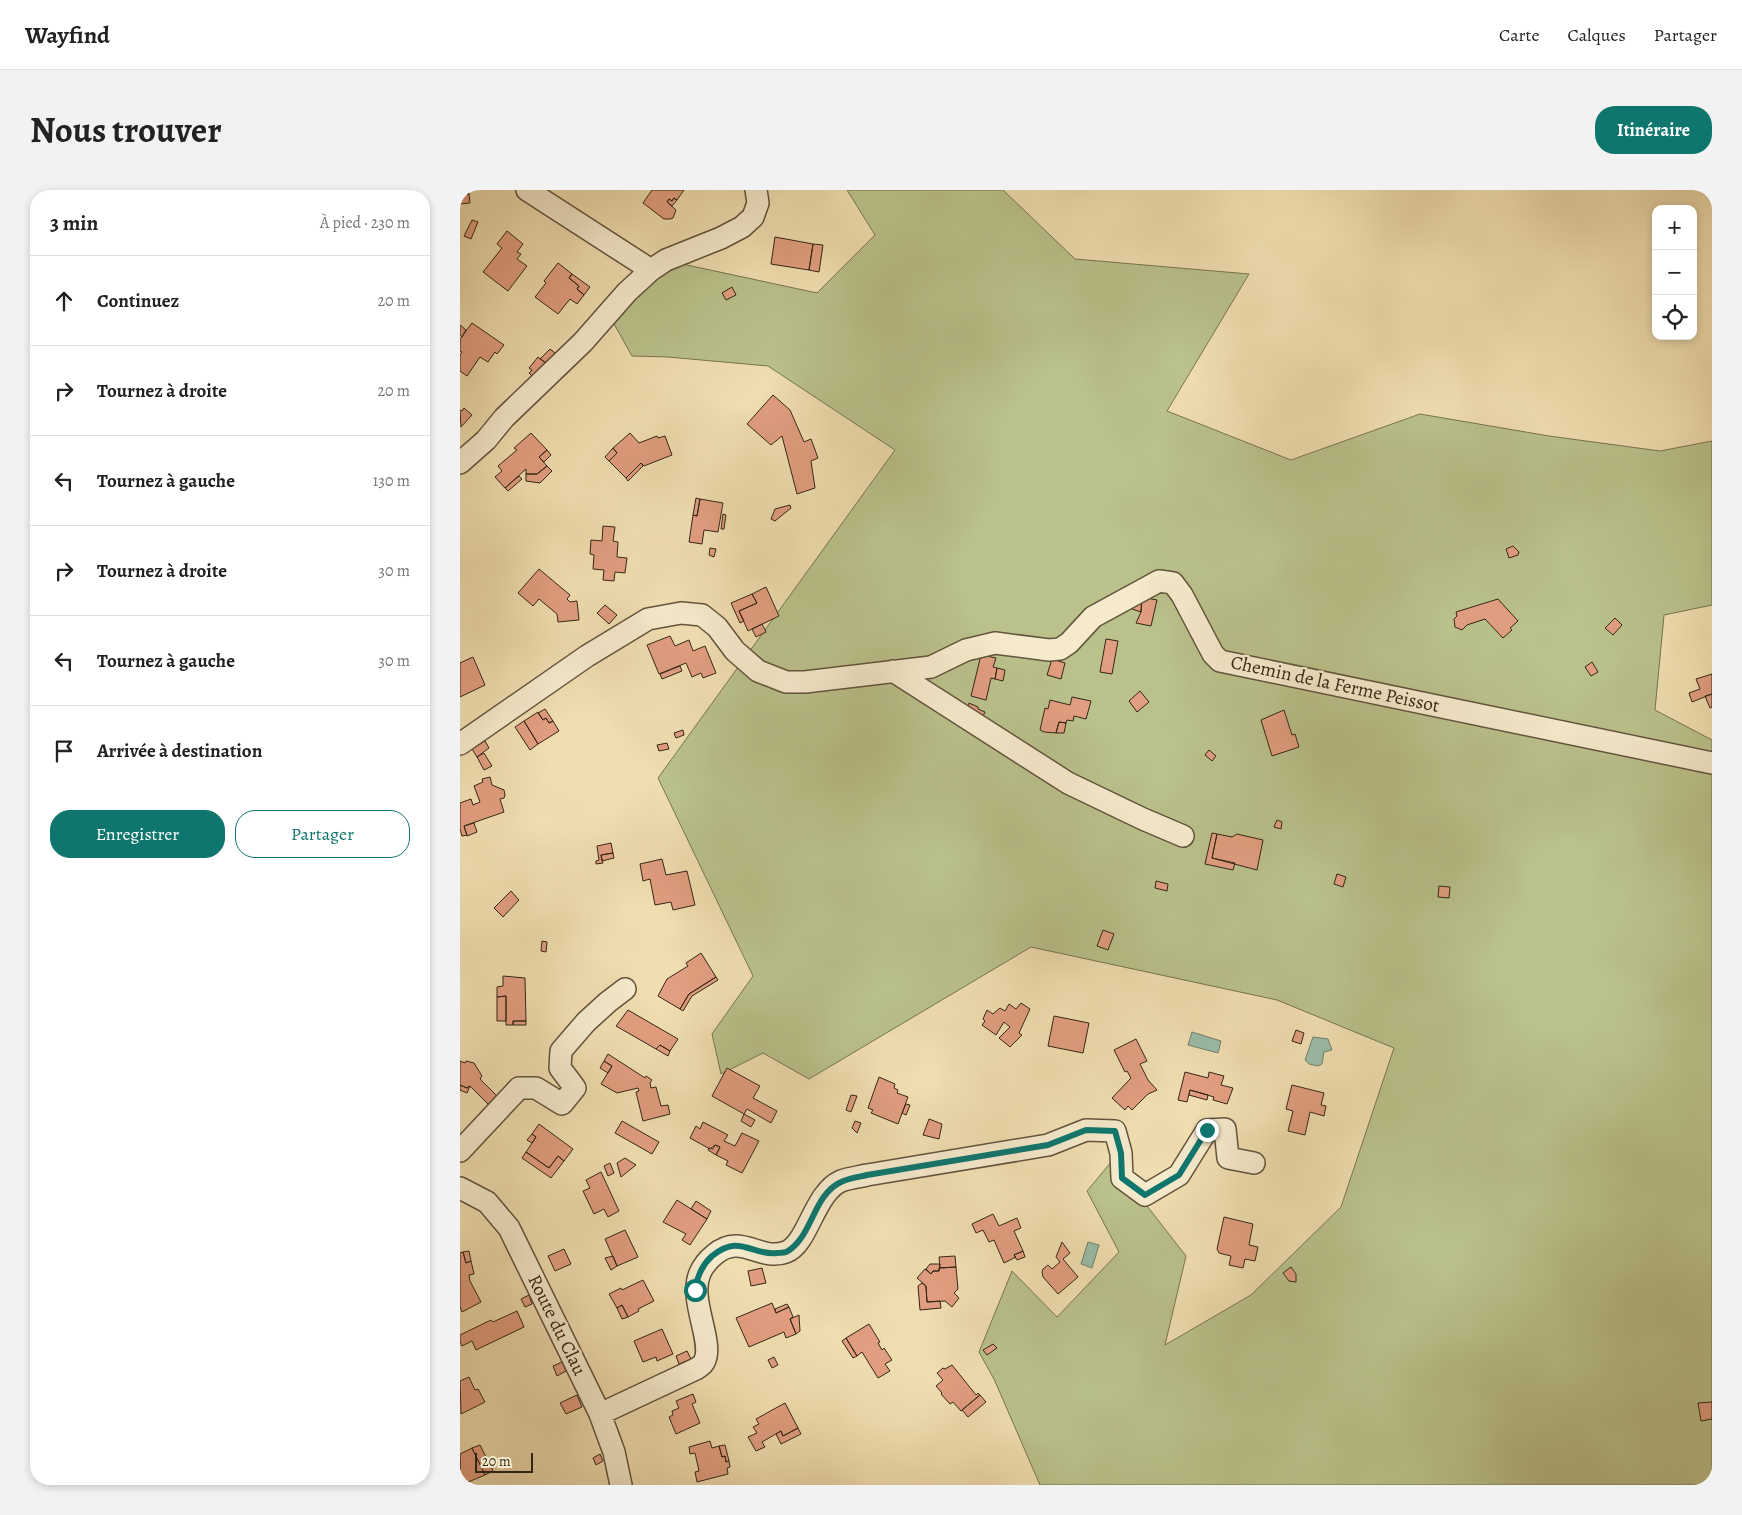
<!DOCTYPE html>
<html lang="fr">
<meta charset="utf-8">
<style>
body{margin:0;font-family:Alegreya,serif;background:#f2f2f2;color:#222}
.controls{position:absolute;right:15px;top:15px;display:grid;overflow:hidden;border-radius:10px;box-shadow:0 2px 8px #0003}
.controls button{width:45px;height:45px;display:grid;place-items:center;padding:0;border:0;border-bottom:1px solid #e0e0e0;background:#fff;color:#222;font:25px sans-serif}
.scale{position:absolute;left:15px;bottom:12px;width:58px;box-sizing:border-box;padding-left:5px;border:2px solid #342615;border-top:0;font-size:14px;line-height:18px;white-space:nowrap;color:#342615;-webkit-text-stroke:4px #f5eacc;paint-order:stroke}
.stop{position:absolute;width:15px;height:15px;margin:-11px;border:4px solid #0f766e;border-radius:50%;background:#fff}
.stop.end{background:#0f766e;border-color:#fff;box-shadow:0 1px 5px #0008}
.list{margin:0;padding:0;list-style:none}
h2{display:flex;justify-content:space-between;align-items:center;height:65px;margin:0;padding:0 20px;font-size:21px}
h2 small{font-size:16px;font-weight:400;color:#767676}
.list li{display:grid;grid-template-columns:32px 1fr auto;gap:15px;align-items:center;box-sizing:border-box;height:90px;padding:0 20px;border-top:1px solid #e0e0e0}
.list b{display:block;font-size:19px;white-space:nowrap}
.list em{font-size:16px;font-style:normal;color:#767676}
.actions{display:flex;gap:10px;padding:15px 20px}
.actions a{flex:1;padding:11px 0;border:1px solid #0f766e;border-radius:20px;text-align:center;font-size:18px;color:#0f766e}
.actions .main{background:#0f766e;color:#fff}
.icon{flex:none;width:28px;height:28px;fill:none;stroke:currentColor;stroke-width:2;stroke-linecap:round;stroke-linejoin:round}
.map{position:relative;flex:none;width:1252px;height:1295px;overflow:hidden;border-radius:20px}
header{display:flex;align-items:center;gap:30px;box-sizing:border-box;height:70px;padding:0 25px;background:#fff;border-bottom:1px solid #e0e0e0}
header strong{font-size:24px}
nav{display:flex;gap:28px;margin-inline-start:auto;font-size:18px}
.intro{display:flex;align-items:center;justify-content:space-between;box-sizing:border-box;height:120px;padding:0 30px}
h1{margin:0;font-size:35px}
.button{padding:12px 22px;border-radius:20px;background:#0f766e;color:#fff;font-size:18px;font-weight:700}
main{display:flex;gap:30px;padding:0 30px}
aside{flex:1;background:#fff;border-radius:20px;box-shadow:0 2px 8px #0003}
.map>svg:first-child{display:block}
.green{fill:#bac18b;stroke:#777450}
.water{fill:#9bbca8;stroke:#72806d}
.building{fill:#e19e80;stroke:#342615}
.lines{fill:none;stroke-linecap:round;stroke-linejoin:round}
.minor-casing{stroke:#63543c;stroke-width:24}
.minor{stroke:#f5eacc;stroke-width:21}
.route{stroke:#0f766e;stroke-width:6}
.labels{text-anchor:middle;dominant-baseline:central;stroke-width:5;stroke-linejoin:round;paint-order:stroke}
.street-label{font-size:19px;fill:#342615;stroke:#f5eacc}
</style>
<header>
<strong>Wayfind</strong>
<nav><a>Carte</a><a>Calques</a><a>Partager</a></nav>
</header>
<div class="intro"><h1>Nous trouver</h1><a class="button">Itinéraire</a></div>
<main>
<aside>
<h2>3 min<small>À pied · 230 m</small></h2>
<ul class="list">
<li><svg class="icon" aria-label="ahead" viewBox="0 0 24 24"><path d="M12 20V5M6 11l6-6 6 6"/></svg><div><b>Continuez</b></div><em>20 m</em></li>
<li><svg class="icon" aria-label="right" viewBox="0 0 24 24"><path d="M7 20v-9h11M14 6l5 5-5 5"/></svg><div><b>Tournez à droite</b></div><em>20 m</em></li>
<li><svg class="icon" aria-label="left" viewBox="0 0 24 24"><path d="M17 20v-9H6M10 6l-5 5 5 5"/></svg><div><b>Tournez à gauche</b></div><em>130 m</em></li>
<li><svg class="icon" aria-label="right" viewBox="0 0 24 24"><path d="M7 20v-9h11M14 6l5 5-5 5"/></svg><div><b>Tournez à droite</b></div><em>30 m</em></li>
<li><svg class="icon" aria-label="left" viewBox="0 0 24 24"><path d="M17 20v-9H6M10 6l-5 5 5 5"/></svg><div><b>Tournez à gauche</b></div><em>30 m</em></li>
<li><svg class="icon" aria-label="arrive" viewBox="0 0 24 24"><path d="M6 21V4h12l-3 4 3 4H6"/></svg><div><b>Arrivée à destination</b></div></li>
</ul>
<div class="actions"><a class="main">Enregistrer</a><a>Partager</a></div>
</aside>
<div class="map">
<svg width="1252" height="1295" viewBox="0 0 1252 1295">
<rect width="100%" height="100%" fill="#f0deb0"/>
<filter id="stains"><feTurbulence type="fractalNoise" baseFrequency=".004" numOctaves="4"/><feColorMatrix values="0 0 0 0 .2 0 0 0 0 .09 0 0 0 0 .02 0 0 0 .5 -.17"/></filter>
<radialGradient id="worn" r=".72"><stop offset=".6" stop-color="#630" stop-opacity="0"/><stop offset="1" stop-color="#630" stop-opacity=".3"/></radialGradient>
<path class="green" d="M387 0H543L615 69 789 84 707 221 831 270 960 224 1089 246 1200 261 1252 251V415L1204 425 1195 520 1252 550V1295H580L534 1189 519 1162 552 1081 597 1127 659 1062 627 1001 652 971 726 1066 705 1155 791 1105 881 1017 934 858 817 810 571 757 349 889 303 863 261 884 252 844 293 786 198 588 435 260 308 176 208 167 172 166 149 125 213 72 357 103 415 45Z"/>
<path class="water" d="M732 842 761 851 758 863 728 855Z
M853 847 868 849 872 860 864 862 862 874 858 876 849 874 845 870Z
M628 1052 639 1055 632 1078 621 1074Z"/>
<path class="building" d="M0 0H9V4L0 5V9Z
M192 0H224L217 10 214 8 212 11 209 9 207 12 216 20 213 28 210 29H204L183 13Z
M9 4 10 13 0 14V5Z
M214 8 217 10 212 16 207 12 209 9 212 11Z
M12 30 18 32 11 49 4 46Z
M47 41 63 54 57 62 61 64 57 69 67 76 48 101 23 82 42 58 37 54Z
M315 47 353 54 349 80 311 74Z
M353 54 363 55 359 82 349 80Z
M98 73 112 84 109 88 119 96 117 99 124 105 117 114 110 109 98 124 75 107 86 93 84 91Z
M112 84 130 97 124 105 117 99 119 96 109 88Z
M272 97 276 105 266 110 262 103Z
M12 133 44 155 37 164 35 162 28 172 20 167 7 186 0 181V165L2 162 0 161V149Z
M0 135 6 140 2 147 0 145Z
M90 159 95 163 86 173 80 169Z
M78 167 86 173 72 186 69 183 72 180 69 178Z
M313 205 330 220 344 252 351 249 358 268 351 271 355 298 337 304 322 246 311 255 287 234Z
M4 218 12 225 1 237 0 220 2 221Z
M71 243 87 260 79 267 87 276 77 284H66V279L45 298 35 287 42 281 38 276 57 260 54 258Z
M170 243 179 253 197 246 198 248 205 246 212 265 184 276 181 273 166 288 149 271 157 263 153 258Z
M153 258 157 263 149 271 145 267Z
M87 260 91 265 84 272 79 267Z
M181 273 183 276 168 291 166 288Z
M87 276 92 281 80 293 66 291V284H77Z
M59 286 62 289 48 301 45 298Z
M236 308 240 309 237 326 233 325Z
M240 309 263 313 258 342 244 340 242 354 229 352 233 325 237 326Z
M330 315 331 318 315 331 311 329 315 319Z
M263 324 266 325 264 339H261Z
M143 336 155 337 153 351 158 352 157 367 167 368 165 383 155 382 154 391 143 390 144 380 133 379 134 365 130 364 131 350 142 351Z
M1053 356 1059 362 1058 365 1049 368 1046 359Z
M250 358 256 359 254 367 249 365Z
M79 379 110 405 107 409 110 412 117 411 119 430 98 432 97 424 79 409 73 416 58 403Z
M306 397 319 426 288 441 279 421 297 413 292 404Z
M292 404 297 413 279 421 284 431 280 433 271 413Z
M682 407 681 422 672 419 675 409Z
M682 407 697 410 691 436 676 433 681 422Z
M1038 409 1058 431 1050 438 1052 440 1043 448 1025 429 1007 435 1002 440 995 437 994 429 997 426 996 422Z
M145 415 157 425 149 434 137 423Z
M1155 428 1162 435 1153 445 1145 438Z
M302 434 306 442 296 447 292 439Z
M210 446 215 456 229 450 233 461 245 456 256 483 243 488 241 483 232 487 226 473 199 484 187 455Z
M646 449 658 451 652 484 640 482Z
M521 465 536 468 533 477 537 478 535 489 531 488 526 510 511 506Z
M13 467 25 495 0 507V473Z
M592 469 605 473 601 489 587 485Z
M1132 472 1138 482 1131 486 1125 477Z
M220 476 222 481 202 489 200 484Z
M537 478 545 480 543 491 535 489Z
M1252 484V504L1232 512 1229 503 1240 499 1236 489Z
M680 501 689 512 677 522 669 511Z
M1252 504V517L1250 518 1245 506Z
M612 507 631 511 626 529 614 526 613 531 607 530 606 533 599 532 596 543 584 542 580 540 585 518 588 519 590 510 610 515Z
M509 513 518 517V519L525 522 523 526 508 519Z
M85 519 93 531 89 533 86 528 83 530 78 523Z
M824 520 832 545 835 544 839 557 812 566 801 530Z
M78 522 83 530 86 528 89 533 93 531 99 541 78 554 64 531Z
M64 531 78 554 70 560 55 537Z
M599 532 606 533 604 543H596Z
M223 540 224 545 216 548 214 543Z
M25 551 29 558 17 567 12 559Z
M207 553 209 559 199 561 197 555Z
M749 560 756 566 752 571 745 565Z
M24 563 32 576 24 580 17 567Z
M30 587 32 595 44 600 45 605 44 608 40 609 44 622 4 636 7 645 2 646 0 639V613L11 609 13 615 20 612 14 596 23 592 22 589Z
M817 630 822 632 821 639 814 637Z
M14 633 17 642 7 646 4 636Z
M752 643 757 644 752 668 775 673 773 680 745 674Z
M757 644 772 647 777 644 803 650 797 680 752 668Z
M151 653 153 663 141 665 143 673 136 674V671L139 670 137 656Z
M153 663 154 668 142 671 141 665Z
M202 669 206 685 227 681 235 715 213 720 211 712 195 715 190 689 183 691 180 674Z
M877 684 886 687 883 697 874 694Z
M696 691 708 694 707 701 695 698Z
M979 696 990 697 989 708 978 707Z
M51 701 59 710 43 727 34 718Z
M643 740 654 744 648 760 637 756Z
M82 751 87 752 86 762 81 761Z
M241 763 256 787 229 804 220 819 198 806 207 789 228 776 226 773Z
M43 786 65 788 66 831H53V835H46V806L37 807V797L43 796Z
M256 787 258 790 232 806 223 821 220 819 229 804Z
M46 806V831H37V807Z
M561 813 570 819 559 843 562 845 550 857 539 848 550 837 544 832 536 845 522 835 525 831 523 829 527 820 533 824 540 818 545 821 549 814 556 819Z
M168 820 218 849 210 861 200 855 196 859 156 836Z
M594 826 629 833 623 863 588 856Z
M53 831H66V835H53Z
M836 840 844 843 841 854 832 851Z
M676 849 687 871 680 874 688 890 697 900 688 904 672 920 668 916 665 920 652 908 671 888 667 881 665 882 654 860Z
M200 855 210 861 208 866 196 859Z
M148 864 185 888 186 886 192 890 190 893 191 898 196 897 201 916 208 915 210 924 183 931 176 902 179 901 178 898 157 903 141 894 152 876 144 871Z
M0 871 5 873 6 871 14 873 22 886 20 889 37 906 29 915 10 896 7 898 0 895Z
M144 871 152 876 148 883 140 878Z
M267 878 300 896 293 908 317 921 311 933 287 919 284 924 252 906Z
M725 882 748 888 749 882 764 886 761 895 773 898 767 914 753 910 754 907 730 900 727 912 718 910Z
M419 887 435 894 434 898 438 900 437 903 448 907 438 934 411 923 413 920 408 918Z
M0 895 7 898 10 896 7 903 0 900Z
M832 895 864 903 861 915 866 916 864 926 850 922 845 945 828 941 833 921 826 919Z
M730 900 748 905 747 910 729 905Z
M391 905 397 906 391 922 386 920Z
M446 914 450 915 446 925 442 923Z
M284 924 295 930 291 937 281 931Z
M469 929 482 934 479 949 463 945Z
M162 931 199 952 192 964 155 943Z
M395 931 401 933 397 943 392 938Z
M243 932 268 945 264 951 275 956 282 943 299 951 282 983 266 975 268 971 256 965 260 957 255 955 250 959 230 948 236 936 240 939Z
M79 934 113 959 104 971 98 966 89 978 66 962 76 947 72 944Z
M72 944 76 947 72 953 67 950Z
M255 955 260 957 256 965 248 960 249 958 253 959Z
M66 962 89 978 98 966 104 971 91 988 62 968Z
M165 968 176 975 161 987 157 973Z
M150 973 154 983 148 986 144 976Z
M141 982 159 1021 148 1027 144 1019 134 1024 123 1001 130 998 126 990Z
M217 1010 247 1029 230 1055 222 1050 226 1044 203 1032Z
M236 1011 251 1021 247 1029 231 1019Z
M533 1024 539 1036 557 1028 561 1038 554 1041 563 1061 554 1065 556 1067 544 1073 534 1050 529 1052 523 1040 516 1043 512 1034Z
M764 1027 793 1034 789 1055 798 1057 795 1071 785 1069 783 1078 769 1075 771 1066 759 1063 757 1059Z
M165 1040 178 1067 157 1076 145 1049Z
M602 1052 610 1063 603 1069 618 1087 598 1104 583 1087 582 1082 583 1079 588 1075 592 1079 600 1072 596 1067Z
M104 1059 111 1074 95 1081 88 1066Z
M9 1061 11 1071 6 1073 3 1062Z
M563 1061 565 1067 557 1070 554 1065Z
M3 1062 6 1073 11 1071 14 1084 9 1085 10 1091 21 1112 2 1122 0 1117V1063Z
M153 1066 157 1076 151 1080 145 1068Z
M495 1066 496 1077 480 1078 479 1067Z
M470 1074H480L479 1081H473L471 1084 466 1079Z
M496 1077 498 1099 494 1103 499 1108 492 1117 485 1111 467 1112 466 1096 457 1088 465 1079 471 1084 473 1081H479V1078Z
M831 1077 836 1084V1092L829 1091 823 1083Z
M302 1078 306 1093 291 1096 288 1081Z
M183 1090 194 1111 178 1119 179 1121 168 1127 162 1115 157 1118 149 1104 161 1098 162 1100Z
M462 1093 466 1096 467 1112 480 1111 481 1118 460 1120 458 1096Z
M69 1105 72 1114 65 1117 61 1109Z
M312 1113 316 1123 329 1117 333 1127 330 1129 336 1144 326 1148 324 1142 289 1157 276 1128Z
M327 1114 329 1117 316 1123 315 1119Z
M162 1115 168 1127 162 1129 157 1118Z
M57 1121 64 1137 16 1160 12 1151 2 1156 0 1152V1145L31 1130 33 1132Z
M339 1125 340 1141 336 1144 330 1129Z
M409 1134 420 1152 418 1153 422 1160 424 1158 432 1170 425 1174 430 1181 418 1188 402 1162 397 1166 386 1148Z
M202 1139 213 1164 197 1171 196 1167 183 1172 174 1151Z
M386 1148 397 1166 393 1168 382 1151Z
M533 1154 537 1158 527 1165 523 1160Z
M227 1161 231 1169 219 1174 216 1166Z
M314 1167 318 1175 312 1178 308 1170Z
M102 1172 106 1181 97 1186 93 1176Z
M492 1175 516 1205 518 1203 520 1205 501 1221 493 1212 490 1214 481 1204 482 1203 476 1196 483 1190 477 1183 483 1178 485 1179Z
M9 1187 15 1200 18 1199 25 1212 1 1224 0 1191Z
M233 1204 236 1212 232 1214 240 1233 216 1244 209 1227 213 1225 212 1221 219 1218 216 1211Z
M117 1205 122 1217 106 1224 100 1213Z
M520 1205 526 1212 508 1227 502 1220Z
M1252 1212V1229L1241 1231 1238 1213Z
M325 1213 338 1238 323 1246 321 1241 302 1252 305 1257 296 1261 288 1247 297 1243 293 1237 299 1234 296 1229Z
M338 1238 341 1244 321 1254 316 1244 321 1241 323 1246Z
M250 1251 252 1258 259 1256 262 1267 265 1266 266 1272 269 1271 270 1277 267 1278 268 1284 237 1292 235 1282 239 1281 235 1263 230 1264 229 1257Z
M20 1255 33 1281 25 1285 12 1258Z
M265 1255 269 1271 266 1272 265 1266 262 1267 259 1256Z
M12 1258 25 1285 1 1295 0 1264Z
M140 1264 143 1271 136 1275 133 1268Z"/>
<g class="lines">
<defs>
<path id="minor" d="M67 0 191 80
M0 273 26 250 44 228 123 152 167 102 191 80 206 70 261 48 282 37 293 27 298 13 296 0
M433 481 608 593 683 629 723 646
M0 554 127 466 188 429 221 423 242 425 257 437 275 461 298 481 326 492H345L471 477 506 460 535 453 589 460 600 459 609 453 633 427 699 391 713 393 722 405 753 464 760 471 1252 573
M0 961 59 898H76L102 914 115 898 100 878 101 861 126 832 148 812 165 799
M0 998 27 1012 49 1038 140 1224 154 1262 161 1295
M140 1224 236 1179C239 1177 243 1175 244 1172 255 1153 228 1110 240 1083 243 1076 248 1070 254 1065 281 1042 300 1072 326 1062 348 1054 354 1003 381 991 389 988 399 987 407 985L588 955 626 940 655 941 661 963 662 988 685 1005 719 985 747 940 765 939 768 968 794 973"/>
</defs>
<use href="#minor" class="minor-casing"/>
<use href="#minor" class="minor"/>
</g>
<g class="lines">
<path class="route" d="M235 1100C237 1087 242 1075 252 1066 280 1043 291 1066 317 1063 321 1063 325 1063 328 1061 353 1045 353 1005 381 992 389 988 399 987 407 985L588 955 626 940 655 941 661 963 662 988 685 1005 719 985 747 940"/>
</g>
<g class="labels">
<g class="street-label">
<text transform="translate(875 494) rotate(12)">Chemin de la Ferme Peissot</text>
<text transform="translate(97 1135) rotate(64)">Route du Clau</text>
</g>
</g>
<rect width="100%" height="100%" filter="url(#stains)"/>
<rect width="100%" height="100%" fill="url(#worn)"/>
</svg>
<div class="controls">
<button>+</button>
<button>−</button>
<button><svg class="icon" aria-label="locate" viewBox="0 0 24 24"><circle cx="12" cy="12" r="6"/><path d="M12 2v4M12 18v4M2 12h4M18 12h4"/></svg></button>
</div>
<div class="scale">20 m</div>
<div class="stop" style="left:235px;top:1100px"></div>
<div class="stop end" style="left:747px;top:940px"></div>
</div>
</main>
